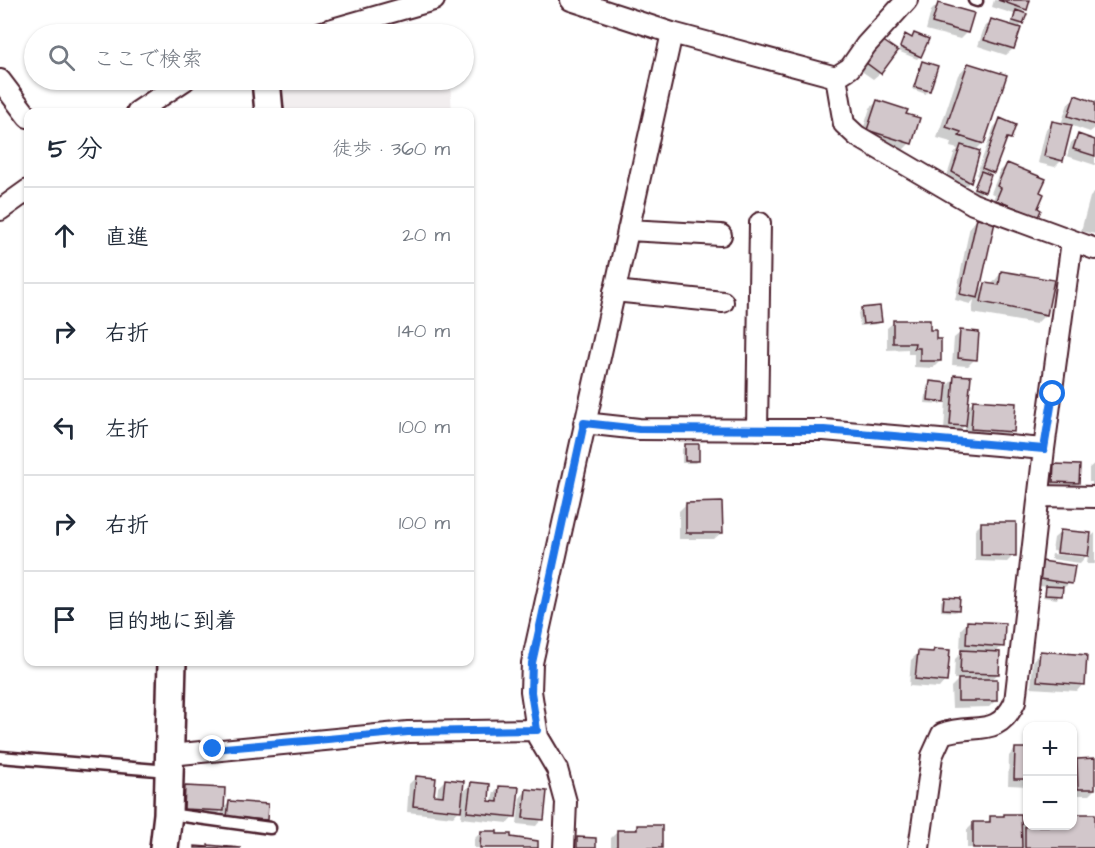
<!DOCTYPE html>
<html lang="ja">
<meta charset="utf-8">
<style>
body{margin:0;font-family:"Architects Daughter","Klee One",sans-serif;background:#f6f6f7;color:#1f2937}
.controls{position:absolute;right:18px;bottom:18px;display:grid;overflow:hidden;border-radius:12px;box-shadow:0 2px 4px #0004}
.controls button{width:54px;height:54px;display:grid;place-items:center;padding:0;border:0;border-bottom:2px solid #e0e1e3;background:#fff;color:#1f2937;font:30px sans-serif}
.stop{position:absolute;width:18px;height:18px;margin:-14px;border:4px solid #1a73e8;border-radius:50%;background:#fff}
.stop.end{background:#1a73e8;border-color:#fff;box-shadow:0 2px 6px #0008}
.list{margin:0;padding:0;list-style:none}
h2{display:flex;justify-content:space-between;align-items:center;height:78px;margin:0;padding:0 24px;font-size:26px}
h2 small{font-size:20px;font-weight:400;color:#747a83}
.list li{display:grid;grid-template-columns:39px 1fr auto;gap:18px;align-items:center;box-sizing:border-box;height:96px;padding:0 24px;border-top:2px solid #e0e1e3}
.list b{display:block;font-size:22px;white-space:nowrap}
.list em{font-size:20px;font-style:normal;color:#747a83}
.icon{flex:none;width:33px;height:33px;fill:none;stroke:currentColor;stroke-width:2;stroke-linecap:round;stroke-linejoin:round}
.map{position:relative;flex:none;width:1095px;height:848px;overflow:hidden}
.search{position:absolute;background:#fff;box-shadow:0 2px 4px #0004;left:24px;top:24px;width:450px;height:66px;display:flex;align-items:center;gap:15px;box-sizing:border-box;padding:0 21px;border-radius:33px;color:#747a83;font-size:22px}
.panel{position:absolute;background:#fff;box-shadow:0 2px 4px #0004;left:24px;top:108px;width:450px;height:558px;border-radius:12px}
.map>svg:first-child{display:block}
.built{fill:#f2eeef}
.shadow{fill:#0003}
.building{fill:#d2c7cb;stroke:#4a1f2b;stroke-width:1.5}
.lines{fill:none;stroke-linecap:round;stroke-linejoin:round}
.lane-casing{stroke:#4a1f2b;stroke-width:15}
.street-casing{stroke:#4a1f2b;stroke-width:24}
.secondary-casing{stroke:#4a1f2b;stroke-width:32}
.lane{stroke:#fff;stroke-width:10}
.street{stroke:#fff;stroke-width:20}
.secondary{stroke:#fff;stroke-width:27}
.route{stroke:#1a73e8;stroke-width:8}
</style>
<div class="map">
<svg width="1095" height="848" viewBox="0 0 1095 848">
<rect width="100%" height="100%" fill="#fff"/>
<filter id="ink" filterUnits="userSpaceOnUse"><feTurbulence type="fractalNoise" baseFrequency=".0167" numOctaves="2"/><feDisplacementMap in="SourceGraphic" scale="12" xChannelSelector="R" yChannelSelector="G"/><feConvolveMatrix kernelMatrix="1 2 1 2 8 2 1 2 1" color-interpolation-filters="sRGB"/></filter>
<g filter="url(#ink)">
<path class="built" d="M275 80H450L452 112H279Z"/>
<path class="shadow" d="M994 0H1029L1022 14V24L1017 29 1013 49 1006 55 978 46 984 28 991 21 1010 27 1014 14 992 7Z
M938 4 967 32 960 39 926 30 931 11Z
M914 34 920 56 917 59 898 51 906 36 912 39Z
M882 42 880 73 873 79 860 70Z
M922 63 936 67 926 94 912 89Z
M968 64 983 143 975 151 969 182 963 189 946 179 954 154 958 149 950 147 951 142 937 138 958 75Z
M1075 97 1095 104V128L1090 132 1070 125 1062 160 1055 167 1038 163 1046 129 1053 122 1061 124 1068 104Z
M877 102 904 115 910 143 903 150 861 136 870 108Z
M1001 120 1009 138 1003 144 980 194 972 191 978 176 976 175 994 127Z
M1078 136 1095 141V165L1067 156 1071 143Z
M1007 165 1038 193 1037 217 1030 223 990 207 995 195 991 193 1000 171Z
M1095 192V234L1081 231 1090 197Z
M977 220 978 292 985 284 991 285 1002 272 1046 314 1036 324 972 313 974 300 970 304 955 300 970 226Z
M861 310 881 321 878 324 860 326 858 313Z
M894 322 928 332 935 341 940 361 933 368 914 367V354H908V349L887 350V328Z
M961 332 975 359 968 366 952 365 954 338Z
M955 377 966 408 973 401 1012 431 1006 438 965 435V425L958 432 944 431 946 399 941 404 925 403 927 386 930 383 948 385Z
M685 445 698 460 695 463H682V449Z
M1095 463V490H1092V482H1089V468Z
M1055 465 1078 482 1075 485 1051 484 1052 468Z
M686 504 721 533 714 539H679V511Z
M982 523 1014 555 1007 562 975 561V530Z
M1061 532 1088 540 1095 533V564H1087L1088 554 1080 563 1051 559 1052 554 1083 557V554L1052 551 1054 538Z
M1043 563 1071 583 1061 589 1057 599 1043 597 1047 587 1034 585 1036 570Z
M944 598 958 609 955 612 941 611V601Z
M968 622 1002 646 995 653 998 674 991 680 995 701 989 707 952 708 951 687 959 679H954L955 659 963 651H960L961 629Z
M918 653 945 681 939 688 909 686 911 660Z
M1040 653 1083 684 1077 691 1031 688 1033 660Z
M1015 749 1028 750V786L1008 785 1009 756Z
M1078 760H1095V789L1089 795H1072V765Z
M416 777 433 796 437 797 438 787 445 780 461 794 471 784 487 803H492L493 794 500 787 514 816 508 823 461 818 462 807 453 817 407 812 409 784Z
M185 788 223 809 229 803 265 819 259 826 221 823 222 810 216 817 177 815 178 795Z
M526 791 542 819 536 826 517 824 520 798Z
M1095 815V848H967V830L974 823H986L991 818 1020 822 1025 816 1028 826H1072Z
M638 827 661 848H611V838L618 831H633Z
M481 832 495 835 536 848H474V839Z"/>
<path class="building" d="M998 0H1030L1027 10Z
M938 3 974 13 968 33 932 23Z
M1016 10 1027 14 1023 24 1013 21Z
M991 19 1021 28 1014 49 984 40Z
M914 33 929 39 921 57 900 47 905 34 912 38Z
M882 40 898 51 881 74 865 62Z
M922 61 938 66 930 91 914 87Z
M968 63 1007 75 984 144 959 136 961 132 946 127Z
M1075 95 1095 102V125L1068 116Z
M877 100 908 110 906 114 920 118 912 144 867 130Z
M1000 118 1016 125 1011 139 1007 138 994 173 982 168Z
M1052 121 1072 125 1063 161 1044 156Z
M1078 134 1095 140V156L1073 149Z
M961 145 980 151 971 183 952 172Z
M1007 163 1046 179 1040 192 1044 194 1038 208 1041 210 1038 217 996 200 1001 188 997 186Z
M981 171 991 175 985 192 974 188Z
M977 218 995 222 978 298 960 294Z
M1001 271 1054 280 1047 315 981 302 985 283 999 285Z
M880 306 882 322 863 324 861 308Z
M893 320H930V330H936V339H941V361H920V348H914L915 343H893Z
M960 330 979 332 977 360 958 358Z
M954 375 971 376 966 426 950 425Z
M930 381 947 383 945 402 928 400Z
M973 400 1016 403 1014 432 971 429Z
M685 444H699V461H685Z
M1054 464 1080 465 1079 483 1053 482Z
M722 502 723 533H686V503Z
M981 522H1016V556L981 555Z
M1060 530 1091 533 1088 556 1057 553Z
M1042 561 1075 566 1072 584 1040 579Z
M1046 586 1063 587 1062 596 1045 595Z
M944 597 960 598 959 610 943 609Z
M967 621 1005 623 1004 647 966 644Z
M934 649 950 650 947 682 915 679 918 651 933 652Z
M961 650 1000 652 999 674 960 673Z
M1040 651 1087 655 1085 685 1037 681Z
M958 679H997V701H958Z
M1015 748H1028V779H1014Z
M1095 758V789H1078L1077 759Z
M416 776 436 778 434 795 443 796 445 779 464 781 461 811 413 806Z
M471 782 490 784 489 801 498 802 499 786 519 787 516 817 467 812Z
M185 786 225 788 224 811 184 809Z
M526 789 547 791 544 820 523 818Z
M229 801 268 804 267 820 227 817Z
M1004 814H1021L1022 848H973V822H990V816H1004Z
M1072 814H1095V848H1025V815H1028V826H1072Z
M637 825H662V848H617V830H637Z
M481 831H497V834H511V837L538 841V848H480Z
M577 837 596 838V848H577Z
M208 845 241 848H195V846L208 847Z"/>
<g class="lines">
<defs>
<path id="lane" d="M974 0 977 1
M0 757 169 771
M169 814 270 828"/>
<path id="street" d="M571 0 672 33 836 77 844 124 857 136 973 204 1095 249
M315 34 434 0
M836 77 850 68 866 45 907 0
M0 80 28 117
M137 112 185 80
M0 210 28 190
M628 230 721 235
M614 291 723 302
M584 423 639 429 824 430 1044 449
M757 430 760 223
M1039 496 1095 497
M170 755 408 732 537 730
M564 848 566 802 557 769 538 737 531 691 532 663 672 33
M919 848 932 756 942 734C972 722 997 740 1015 702L1044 449 1072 241"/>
<path id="secondary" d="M266 80 269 112
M164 848 168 814 172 662"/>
</defs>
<use href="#lane" class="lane-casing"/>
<use href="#street" class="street-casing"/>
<use href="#secondary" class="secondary-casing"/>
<use href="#lane" class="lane"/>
<use href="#street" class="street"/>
<use href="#secondary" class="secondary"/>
</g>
</g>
<g class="lines" filter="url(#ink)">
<path class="route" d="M213 749 408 732 537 730 531 692 532 663 584 423 639 429 824 430 1044 449 1053 394"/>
</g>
</svg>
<div class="controls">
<button>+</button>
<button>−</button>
</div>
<div class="stop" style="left:1053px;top:394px"></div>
<div class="stop end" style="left:213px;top:749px"></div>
<div class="search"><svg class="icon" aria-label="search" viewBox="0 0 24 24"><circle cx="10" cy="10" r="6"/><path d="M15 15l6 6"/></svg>ここで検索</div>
<section class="panel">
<h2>5 分<small>徒歩 · 360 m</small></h2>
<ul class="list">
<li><svg class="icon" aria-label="ahead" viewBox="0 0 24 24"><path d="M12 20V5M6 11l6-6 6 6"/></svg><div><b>直進</b></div><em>20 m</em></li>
<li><svg class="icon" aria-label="right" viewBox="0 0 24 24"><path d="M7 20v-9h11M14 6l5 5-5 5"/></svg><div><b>右折</b></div><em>140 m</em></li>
<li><svg class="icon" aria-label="left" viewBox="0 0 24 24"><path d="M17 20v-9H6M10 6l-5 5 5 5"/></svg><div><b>左折</b></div><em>100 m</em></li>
<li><svg class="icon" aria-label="right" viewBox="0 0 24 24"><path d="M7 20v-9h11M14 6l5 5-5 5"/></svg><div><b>右折</b></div><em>100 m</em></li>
<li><svg class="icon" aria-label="arrive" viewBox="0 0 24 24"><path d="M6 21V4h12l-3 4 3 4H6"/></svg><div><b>目的地に到着</b></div></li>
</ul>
</section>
</div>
